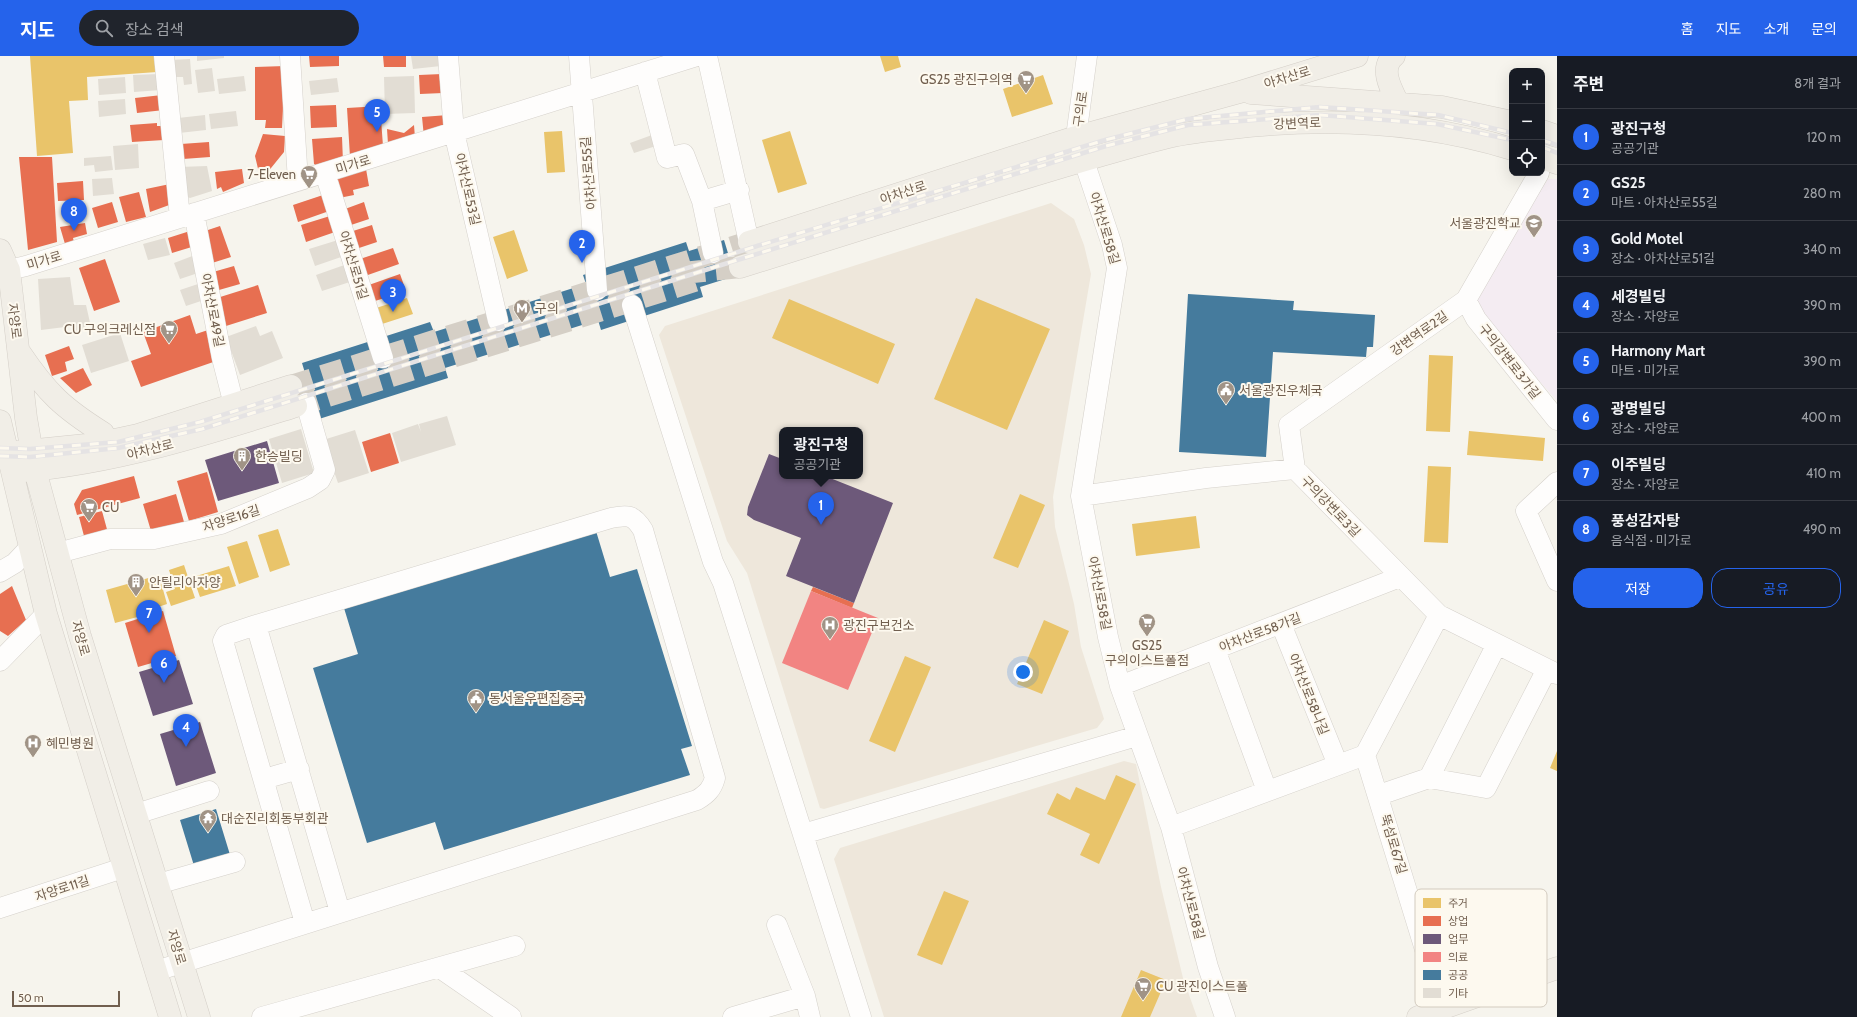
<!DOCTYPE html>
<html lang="ko">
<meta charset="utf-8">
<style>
body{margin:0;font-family:Cabin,"Noto Sans KR",sans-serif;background:#20242c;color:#f1f3f6}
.controls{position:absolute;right:12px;top:12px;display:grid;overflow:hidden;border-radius:8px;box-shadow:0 4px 16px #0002}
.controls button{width:36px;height:36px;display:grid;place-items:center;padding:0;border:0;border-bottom:1px solid #363941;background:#171b24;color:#f1f3f6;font:20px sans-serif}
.scale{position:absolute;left:12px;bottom:10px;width:108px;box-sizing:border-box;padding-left:4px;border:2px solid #715f4f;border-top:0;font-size:11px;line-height:14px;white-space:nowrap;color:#715f4f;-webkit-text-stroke:3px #fdf9ef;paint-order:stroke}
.you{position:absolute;left:1023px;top:616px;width:14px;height:14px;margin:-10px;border:3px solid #fff;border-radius:50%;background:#1a73e8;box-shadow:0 0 0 6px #1a73e833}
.badge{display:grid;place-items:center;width:26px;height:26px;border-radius:50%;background:#2563eb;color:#fff;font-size:13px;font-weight:700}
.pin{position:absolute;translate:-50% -33px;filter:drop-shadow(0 1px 2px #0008)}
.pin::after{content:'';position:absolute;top:21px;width:14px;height:12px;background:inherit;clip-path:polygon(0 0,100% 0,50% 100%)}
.popup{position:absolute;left:779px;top:371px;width:84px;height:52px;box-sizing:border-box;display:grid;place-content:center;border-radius:8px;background:#171b24;filter:drop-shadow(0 1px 3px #0005);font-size:13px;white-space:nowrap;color:#9ea1a6}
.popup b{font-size:15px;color:#f1f3f6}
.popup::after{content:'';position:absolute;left:50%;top:100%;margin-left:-8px;border:8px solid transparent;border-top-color:#171b24}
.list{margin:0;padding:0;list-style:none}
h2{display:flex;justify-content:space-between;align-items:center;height:52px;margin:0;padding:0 16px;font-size:17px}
h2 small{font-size:13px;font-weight:400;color:#9ea1a6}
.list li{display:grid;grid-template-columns:26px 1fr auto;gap:12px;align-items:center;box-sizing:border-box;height:56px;padding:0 16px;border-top:1px solid #363941}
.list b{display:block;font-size:15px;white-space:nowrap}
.list p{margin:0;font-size:13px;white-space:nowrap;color:#9ea1a6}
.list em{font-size:13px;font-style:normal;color:#9ea1a6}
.actions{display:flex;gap:8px;padding:12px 16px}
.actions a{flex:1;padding:9px 0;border:1px solid #2563eb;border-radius:16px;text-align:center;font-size:14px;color:#2563eb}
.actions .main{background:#2563eb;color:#fff}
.icon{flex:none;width:22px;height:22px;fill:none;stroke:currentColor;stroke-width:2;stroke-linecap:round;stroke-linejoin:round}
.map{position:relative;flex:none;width:1557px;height:961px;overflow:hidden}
header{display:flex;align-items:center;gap:24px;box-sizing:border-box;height:56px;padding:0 20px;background:#2563eb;color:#fff}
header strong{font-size:19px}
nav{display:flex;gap:22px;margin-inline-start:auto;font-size:14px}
.search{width:280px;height:36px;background:#20242c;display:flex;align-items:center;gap:10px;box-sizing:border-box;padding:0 14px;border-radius:22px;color:#9ea1a6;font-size:15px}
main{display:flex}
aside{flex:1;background:#171b24}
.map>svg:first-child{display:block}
.residential{fill:#eee7db;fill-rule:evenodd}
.education{fill:#f4ecf2}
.homes{fill:#e9c46a}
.shops{fill:#e76f51}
.offices{fill:#6d597a}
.health{fill:#f28482}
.public{fill:#457b9d}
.building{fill:#e2ddd4}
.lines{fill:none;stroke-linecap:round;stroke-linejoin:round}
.major-tunnel{stroke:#d5cfc6;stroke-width:22;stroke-dasharray:22 11;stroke-linecap:butt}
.minor-casing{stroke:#d5d1cb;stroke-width:21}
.major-casing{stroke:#d4cfc8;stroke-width:23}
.minor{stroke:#fefdfc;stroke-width:20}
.major{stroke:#f1eee7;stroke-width:22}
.rail-casing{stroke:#e5e3e4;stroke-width:4.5}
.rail{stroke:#fdf9ef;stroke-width:3;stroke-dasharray:9;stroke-linecap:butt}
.labels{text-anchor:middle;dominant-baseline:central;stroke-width:4;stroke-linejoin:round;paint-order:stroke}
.street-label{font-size:13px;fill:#715f4f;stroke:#fdf9ef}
.poi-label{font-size:13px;fill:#715f4f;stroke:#fdf9ef;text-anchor:start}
.key{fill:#fdf9ef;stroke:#d3cbbf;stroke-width:1}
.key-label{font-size:11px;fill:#715f4f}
</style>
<header>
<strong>지도</strong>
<div class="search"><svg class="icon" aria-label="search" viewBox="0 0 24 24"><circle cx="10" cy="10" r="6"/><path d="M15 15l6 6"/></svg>장소 검색</div>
<nav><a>홈</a><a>지도</a><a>소개</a><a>문의</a></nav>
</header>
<main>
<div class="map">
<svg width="1557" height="961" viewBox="0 0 1557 961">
<rect width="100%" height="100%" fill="#f6f4ed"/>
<path class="residential" d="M1051 147 1074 163 1084 189 1091 218 1053 441 1055 471 1074 548 1081 591 1104 663 1097 672 824 753 820 752 747 517 727 485 659 279 665 270ZM782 374H860V420H782Z
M1124 705 1136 708 1161 831 1183 922 1197 961H884L834 803 840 792Z"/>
<path class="education" d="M1548 123H1557V345L1476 253 1474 240Z"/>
<path class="homes" d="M30 0H155L157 16 87 21 88 44 69 45 73 97 37 100Z
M880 0H898L901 11 885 16Z
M1043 19 1053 48 1012 61 1003 33Z
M562 75 565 116 547 117 544 76Z
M790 75 807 128 778 137 762 84Z
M514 174 528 215 507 223 493 181Z
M407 242 413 258 379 269 373 253Z
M976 242 1050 273 1007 374 934 343Z
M789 243 895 288 878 328 772 282Z
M1429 299 1453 300 1450 376 1426 375Z
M1469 375 1545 382 1543 405 1467 399Z
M1428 410 1451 411 1448 487 1424 486Z
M1020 438 1045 449 1018 512 993 502Z
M1196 460 1200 492 1136 500 1132 468Z
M278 473 290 509 270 516 258 479Z
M247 485 259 521 239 528 227 491Z
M184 509 195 542 171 550 166 536 175 533 169 514Z
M229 510 236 530 200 541 193 521Z
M159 519 167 548 155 552 156 556 115 567 106 534Z
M1044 564 1069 575 1042 638 1017 628Z
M905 600 931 611 895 696 869 685Z
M1557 695V715L1550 712Z
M1116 719 1136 728 1099 808 1080 799 1090 778 1047 758 1057 737 1070 744 1076 731 1105 744Z
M944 835 969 845 942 909 917 899Z
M1141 914 1166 924 1150 961H1121Z"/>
<path class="shops" d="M309 0H339V10L310 11Z
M383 0H406V11H384Z
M285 10 282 72H265L266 64H255V11Z
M442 18 443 37 420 38 419 19Z
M162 39 164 54 137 57 135 42Z
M336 49 337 71 311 72 310 50Z
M380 50 383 90 350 101 347 52Z
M448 59V70L424 81 422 61Z
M157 67V70H163L164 84 132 86 130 69Z
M414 69 415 82 388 88 387 73 404 77Z
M263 78 285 80 284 96 267 117H259L255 100Z
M342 81 343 106 322 113 314 108 312 83Z
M209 86 210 101 183 103 181 88Z
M19 101H52L57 186 28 194Z
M242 113 244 127 223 136 221 131 217 133 215 116Z
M366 113 369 130 353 134 354 139 339 142 333 121Z
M83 125 84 144 58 145 57 127Z
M170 128 172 148 150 156 146 133Z
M139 136 146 161 126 166 119 141Z
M326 138 332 154 298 166 293 149Z
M112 146 118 166 98 172 92 152Z
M364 146 369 163 351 169 345 153Z
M330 160 335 176 306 186 301 169Z
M85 167 87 178 73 182 74 186 65 188 60 171Z
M372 169 377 186 359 192 353 175Z
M220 170 231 201 212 207 202 176Z
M190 175 195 190 172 197 168 182Z
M393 192 399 208 365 220 360 203Z
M105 203 120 246 94 255 79 212Z
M234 210 240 228 219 234 213 216Z
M400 218 406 235 372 246 366 230Z
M258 229 267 257 226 270 217 242Z
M190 259 196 278 211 273 222 303 141 331 131 305 151 298 143 276Z
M69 290 74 303 65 306 67 315 52 320 45 299Z
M83 312 92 329 76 337 60 322Z
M390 377 399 407 371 416 362 386Z
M207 416 218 456 189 465 177 425Z
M134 420 140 442 77 459 74 448 82 434Z
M176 438 184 466 151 475 143 448Z
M102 455 108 477 84 480 79 461Z
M12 530 26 564 8 580 0 575V538Z
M813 531 854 547 852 552 811 535Z
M163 555 176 600 138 611 125 567Z"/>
<path class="offices" d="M267 385 279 427 218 445 205 404Z
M769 398 782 403V420H825L893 447 854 547 786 520 801 482 754 464 747 459 748 451Z
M179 604 193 648 153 660 139 616Z
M200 666 216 717 176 730 160 678Z"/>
<path class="health" d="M811 535 878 562 848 634 782 607Z"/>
<path class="public" d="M724 184 735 220 700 231 703 241 601 274 598 264 445 312 448 322 319 363 304 357 292 321 305 317 302 307 430 266 434 276 586 228 583 219 686 186 689 195Z
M1188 238 1294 245 1293 254 1375 259 1373 291H1367L1366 301 1273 296 1266 401 1179 396Z
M596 475 610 521 637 513 692 690 681 693 690 719 444 794 435 766 367 787 313 612 358 598 344 552Z
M216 753 231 802 195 813 180 764Z"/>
<path class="building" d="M197 0H224V2L197 5Z
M411 0H440L441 10 413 13Z
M190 3 192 28 184 29 183 21H172L171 4Z
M212 12 215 35 198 37 195 14Z
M159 18 161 34 134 36 133 19Z
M244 20 246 35 219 38 217 23Z
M414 20 415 57 385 58 384 21Z
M125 21 126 37 99 39 98 23Z
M337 22 339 36 311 39 309 25Z
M125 43 126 58 99 61 98 45Z
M236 55 238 70 211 73 209 58Z
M205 59 206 74 179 77 178 62Z
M652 79 656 90 634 97 630 87Z
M138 88 139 112 115 114 113 90Z
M111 100 113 114 95 116 94 109 84 110V102Z
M207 110 212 135 190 142 181 138 179 111Z
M112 122 114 138 93 140 92 123Z
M165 182 170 199 148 204 143 188Z
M338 184 344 200 315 210 309 193Z
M195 199 201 216 180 223 174 207Z
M350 207 356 224 322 235 316 219Z
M70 221 74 249H86L91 271 77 276 73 270 41 274 38 223Z
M201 227 207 243 186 250 180 234Z
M256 270 260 280 272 275 283 302 240 319 226 281Z
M120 277 129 305 91 317 82 289Z
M447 360 456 389 401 406 392 377 418 368 421 376 419 368Z
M301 373 314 417 282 427 269 383Z
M355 374 369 417 338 427 323 384Z"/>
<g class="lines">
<path class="major-tunnel" d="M683 217 740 211
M291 330 749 186
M296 350 704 222"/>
<defs>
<path id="minor" d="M164 0 180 162
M290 0 298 125
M448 0 454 76 498 265
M579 0 597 234
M707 0 749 186
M1087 0 1076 81 1112 189 1117 212 1081 440 1108 581 1120 630 1171 771 1208 911 1225 961
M645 16 667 102 684 98 702 145 713 197
M325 117 383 302
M702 145 739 134
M194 157 222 302 234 349
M9 214 26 210 697 0
M1466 244 1476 263 1557 364
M632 249 713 506 723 527 861 961
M1295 413 1289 369 1466 244 1539 117
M1557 426 1526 455 1557 525
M1081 440 1206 422 1295 413 1439 559 1557 618
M58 497 110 483H154L221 468 308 432 320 424 325 414 306 347
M0 516 15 507 30 491
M1439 559 1365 699 1443 952
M1281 568 1338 709
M1215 593 1267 735
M0 605 46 558
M1120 630 1400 521
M1429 722 1497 588
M264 723 299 713
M1379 739 1429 722 1486 732 1547 613
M136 758 209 735
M1171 771 1365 699
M803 778 1137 680
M158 828 235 806
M0 852 123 812
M305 867 223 585 226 579 256 569 340 856
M777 869 805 940 810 961
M440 912 511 961
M156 915 697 744C707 738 712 733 715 722L643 474C633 458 628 459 611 462L256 569
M262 961 515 890
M733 961 805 940"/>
<path id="major" d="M1394 0C1379 12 1391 33 1398 47
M1251 37 1442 51 1512 66
M1542 75 1557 80
M1542 102 1557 107
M749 186 1076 81 1240 36 1357 0
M0 194 9 214 26 362 35 414 80 580 199 961
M740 211C819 186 898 161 976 137 1040 117 1104 97 1168 81 1189 76 1210 74 1231 72 1325 61 1421 65 1512 93
M20 297C47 337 63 352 103 377
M0 365 46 558 170 961
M17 396 96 388 138 379 291 330
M22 415C117 407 206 378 296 350
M1418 961 1557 912"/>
</defs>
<use href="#minor" class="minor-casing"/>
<use href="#major" class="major-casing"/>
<use href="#minor" class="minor"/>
<use href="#major" class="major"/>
<defs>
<path id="rail" d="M1542 84 1557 89
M1542 91 1557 97
M0 392 30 393 118 386 200 366 757 190 1105 84 1188 63 1320 51 1438 59 1512 77
M0 400 30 401 118 392 202 373 718 210 1106 90 1188 69 1320 59 1437 68 1512 84"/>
</defs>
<use href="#rail" class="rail-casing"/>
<use href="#rail" class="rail"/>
</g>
<defs>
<symbol id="supermarket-pin" viewBox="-11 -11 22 30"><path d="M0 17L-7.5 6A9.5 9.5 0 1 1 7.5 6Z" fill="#a09386" stroke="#fdf9ef"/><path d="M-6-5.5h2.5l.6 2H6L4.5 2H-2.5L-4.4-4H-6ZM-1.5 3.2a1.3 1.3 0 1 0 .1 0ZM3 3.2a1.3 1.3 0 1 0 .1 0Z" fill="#fff"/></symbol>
<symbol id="school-pin" viewBox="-11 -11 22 30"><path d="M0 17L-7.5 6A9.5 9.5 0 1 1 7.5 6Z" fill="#a09386" stroke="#fdf9ef"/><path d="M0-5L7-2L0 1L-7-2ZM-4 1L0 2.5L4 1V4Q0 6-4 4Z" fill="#fff"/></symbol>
<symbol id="metro-pin" viewBox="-11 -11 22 30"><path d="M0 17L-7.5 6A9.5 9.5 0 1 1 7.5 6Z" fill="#a09386" stroke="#fdf9ef"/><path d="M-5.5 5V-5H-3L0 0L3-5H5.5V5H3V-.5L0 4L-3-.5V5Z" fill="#fff"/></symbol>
<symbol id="civic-pin" viewBox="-11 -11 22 30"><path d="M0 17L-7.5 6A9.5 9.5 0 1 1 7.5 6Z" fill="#a09386" stroke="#fdf9ef"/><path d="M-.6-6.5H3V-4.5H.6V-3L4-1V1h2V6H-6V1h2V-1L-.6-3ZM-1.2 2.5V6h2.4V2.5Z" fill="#fff"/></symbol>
<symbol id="building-pin" viewBox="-11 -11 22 30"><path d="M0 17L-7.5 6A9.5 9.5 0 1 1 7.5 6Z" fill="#a09386" stroke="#fdf9ef"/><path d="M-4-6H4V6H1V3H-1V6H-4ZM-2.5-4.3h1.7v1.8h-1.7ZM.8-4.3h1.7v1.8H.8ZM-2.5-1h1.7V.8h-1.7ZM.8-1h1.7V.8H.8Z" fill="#fff"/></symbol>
<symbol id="hospital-pin" viewBox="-11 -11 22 30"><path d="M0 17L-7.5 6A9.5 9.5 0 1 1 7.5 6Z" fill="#a09386" stroke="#fdf9ef"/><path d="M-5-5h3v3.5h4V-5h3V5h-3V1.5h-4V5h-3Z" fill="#fff"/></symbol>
<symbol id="temple-pin" viewBox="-11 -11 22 30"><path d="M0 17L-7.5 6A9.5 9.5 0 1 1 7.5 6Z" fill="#a09386" stroke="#fdf9ef"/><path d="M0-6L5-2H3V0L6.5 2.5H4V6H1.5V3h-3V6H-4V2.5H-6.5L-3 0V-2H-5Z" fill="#fff"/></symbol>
</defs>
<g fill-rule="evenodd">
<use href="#supermarket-pin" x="1016" y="13" width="20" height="27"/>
<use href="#supermarket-pin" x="299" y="108" width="20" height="27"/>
<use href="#school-pin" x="1524" y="157" width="20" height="27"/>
<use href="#metro-pin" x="512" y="242" width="20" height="27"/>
<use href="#supermarket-pin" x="159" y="263" width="20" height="27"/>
<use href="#civic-pin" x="1216" y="324" width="20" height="27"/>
<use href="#building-pin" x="232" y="390" width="20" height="27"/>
<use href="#supermarket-pin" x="79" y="441" width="20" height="27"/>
<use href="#building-pin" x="126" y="516" width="20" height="27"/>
<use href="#supermarket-pin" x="1137" y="556" width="20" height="27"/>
<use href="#hospital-pin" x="820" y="559" width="20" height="27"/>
<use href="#civic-pin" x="466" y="632" width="20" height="27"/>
<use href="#hospital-pin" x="23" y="677" width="20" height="27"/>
<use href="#temple-pin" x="198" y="752" width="20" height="27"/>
<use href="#supermarket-pin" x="1133" y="920" width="20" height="27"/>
</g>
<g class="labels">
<g class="street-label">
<text transform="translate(1287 21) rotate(-17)">아차산로</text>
<text transform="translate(1080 53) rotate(-82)">구의로</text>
<text transform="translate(1297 67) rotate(-2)">강변역로</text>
<text transform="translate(353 108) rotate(-17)">미가로</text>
<text transform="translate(588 117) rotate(-95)">아차산로55길</text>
<text transform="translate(468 133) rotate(77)">아차산로53길</text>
<text transform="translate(903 136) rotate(-18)">아차산로</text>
<text transform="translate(1105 172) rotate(73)">아차산로58길</text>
<text transform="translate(44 204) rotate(-17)">미가로</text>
<text transform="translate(354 209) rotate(73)">아차산로51길</text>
<text transform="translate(213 254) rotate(79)">아차산로49길</text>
<text transform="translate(15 265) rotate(83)">자양로</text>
<text transform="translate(1419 277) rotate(-35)">강변역로2길</text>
<text transform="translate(1510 305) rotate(52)">구의강변로3가길</text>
<text transform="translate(150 393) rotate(-14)">아차산로</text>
<text transform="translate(1331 450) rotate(46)">구의강변로3길</text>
<text transform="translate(231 462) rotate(-18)">자양로16길</text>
<text transform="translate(1100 537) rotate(79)">아차산로58길</text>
<text transform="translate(1260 576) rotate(-21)">아차산로58가길</text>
<text transform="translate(81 582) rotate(74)">자양로</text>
<text transform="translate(1309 638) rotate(68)">아차산로58나길</text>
<text transform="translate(1394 788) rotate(73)">뚝섬로67길</text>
<text transform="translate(62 832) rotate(-18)">자양로11길</text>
<text transform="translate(1191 847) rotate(75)">아차산로58길</text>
<text transform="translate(177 891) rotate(73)">자양로</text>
</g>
<g class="poi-label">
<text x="1013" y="23" text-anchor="end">GS25 광진구의역</text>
<text x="296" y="118" text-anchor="end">7-Eleven</text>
<text x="1521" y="167" text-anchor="end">서울광진학교</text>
<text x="535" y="252">구의</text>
<text x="156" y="273" text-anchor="end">CU 구의크레신점</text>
<text x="1239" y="334">서울광진우체국</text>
<text x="255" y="400">한승빌딩</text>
<text x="102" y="451">CU</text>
<text x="149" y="526">안틸리아자양</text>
<text x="843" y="569">광진구보건소</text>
<text x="1147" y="589" text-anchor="middle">GS25<tspan x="1147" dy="15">구의이스트폴점</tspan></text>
<text x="489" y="642">동서울우편집중국</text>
<text x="46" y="687">혜민병원</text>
<text x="221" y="762">대순진리회동부회관</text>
<text x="1156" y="930">CU 광진이스트폴</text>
</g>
</g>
<rect x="1415" y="833" width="132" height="118" rx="6" class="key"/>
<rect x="1423" y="842" width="18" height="10" fill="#e9c46a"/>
<rect x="1423" y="860" width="18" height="10" fill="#e76f51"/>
<rect x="1423" y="878" width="18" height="10" fill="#6d597a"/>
<rect x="1423" y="896" width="18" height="10" fill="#f28482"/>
<rect x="1423" y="914" width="18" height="10" fill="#457b9d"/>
<rect x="1423" y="932" width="18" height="10" fill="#e2ddd4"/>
<g class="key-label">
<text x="1448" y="851">주거</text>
<text x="1448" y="869">상업</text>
<text x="1448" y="887">업무</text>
<text x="1448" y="905">의료</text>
<text x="1448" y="923">공공</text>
<text x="1448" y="941">기타</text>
</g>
</svg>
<div class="controls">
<button>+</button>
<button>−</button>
<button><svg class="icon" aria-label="locate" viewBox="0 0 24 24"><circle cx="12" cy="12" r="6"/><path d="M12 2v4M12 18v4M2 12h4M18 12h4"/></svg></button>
</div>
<div class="scale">50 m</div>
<div class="you"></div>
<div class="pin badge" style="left:821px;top:469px">1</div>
<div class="popup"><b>광진구청</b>공공기관</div>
<div class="pin badge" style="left:582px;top:207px">2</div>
<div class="pin badge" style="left:393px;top:256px">3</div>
<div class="pin badge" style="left:186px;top:691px">4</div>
<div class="pin badge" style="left:377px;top:76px">5</div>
<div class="pin badge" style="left:164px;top:627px">6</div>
<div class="pin badge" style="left:149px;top:577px">7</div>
<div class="pin badge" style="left:74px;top:175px">8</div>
</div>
<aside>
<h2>주변<small>8개 결과</small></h2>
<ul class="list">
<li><span class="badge">1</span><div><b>광진구청</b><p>공공기관</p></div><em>120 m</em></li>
<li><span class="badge">2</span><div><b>GS25</b><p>마트 · 아차산로55길</p></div><em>280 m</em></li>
<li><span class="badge">3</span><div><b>Gold Motel</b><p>장소 · 아차산로51길</p></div><em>340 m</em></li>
<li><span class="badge">4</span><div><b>세경빌딩</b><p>장소 · 자양로</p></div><em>390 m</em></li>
<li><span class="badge">5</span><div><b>Harmony Mart</b><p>마트 · 미가로</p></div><em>390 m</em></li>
<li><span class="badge">6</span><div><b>광명빌딩</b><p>장소 · 자양로</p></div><em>400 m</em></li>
<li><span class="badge">7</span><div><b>이주빌딩</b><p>장소 · 자양로</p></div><em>410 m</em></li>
<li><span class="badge">8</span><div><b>풍성감자탕</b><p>음식점 · 미가로</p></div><em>490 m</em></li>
</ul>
<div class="actions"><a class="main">저장</a><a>공유</a></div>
</aside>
</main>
